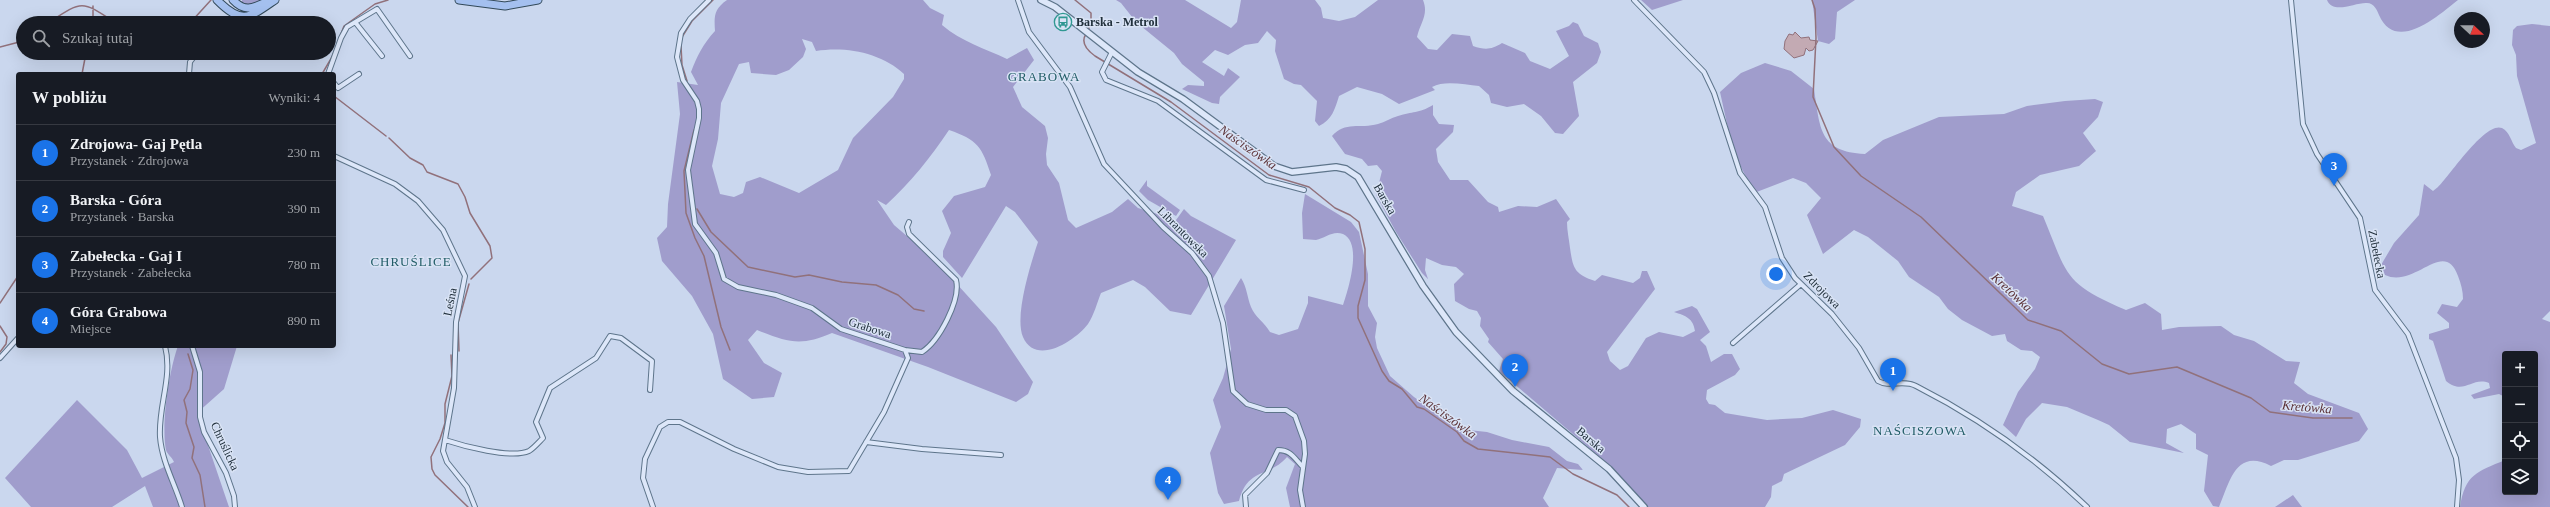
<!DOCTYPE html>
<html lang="pl">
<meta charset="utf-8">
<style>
body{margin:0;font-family:Georgia,serif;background:#242831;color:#f1f3f6}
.controls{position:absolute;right:12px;bottom:12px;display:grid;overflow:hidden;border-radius:4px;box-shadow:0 4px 16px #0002}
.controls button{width:36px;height:36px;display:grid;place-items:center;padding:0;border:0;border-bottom:1px solid #363941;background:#171b24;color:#f1f3f6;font:20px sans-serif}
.compass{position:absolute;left:2454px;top:12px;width:36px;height:36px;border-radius:50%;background:#171b24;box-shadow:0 4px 16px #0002;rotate:112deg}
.you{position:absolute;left:1776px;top:274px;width:14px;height:14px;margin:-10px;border:3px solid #fff;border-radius:50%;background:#1a73e8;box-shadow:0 0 0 6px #1a73e833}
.badge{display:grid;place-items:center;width:26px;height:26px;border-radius:50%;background:#1a73e8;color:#fff;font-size:13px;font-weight:700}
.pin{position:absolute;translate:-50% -33px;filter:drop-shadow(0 1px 2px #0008)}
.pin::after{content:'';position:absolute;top:21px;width:14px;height:12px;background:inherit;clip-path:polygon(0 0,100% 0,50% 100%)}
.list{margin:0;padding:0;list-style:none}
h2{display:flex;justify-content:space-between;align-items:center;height:52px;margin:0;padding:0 16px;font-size:17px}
h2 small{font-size:13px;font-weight:400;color:#9ea1a6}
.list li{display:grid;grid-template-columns:26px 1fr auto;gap:12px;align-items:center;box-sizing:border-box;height:56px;padding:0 16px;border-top:1px solid #363941}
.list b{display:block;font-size:15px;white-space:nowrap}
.list p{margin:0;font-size:13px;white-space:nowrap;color:#9ea1a6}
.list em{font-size:13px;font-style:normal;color:#9ea1a6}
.icon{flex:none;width:22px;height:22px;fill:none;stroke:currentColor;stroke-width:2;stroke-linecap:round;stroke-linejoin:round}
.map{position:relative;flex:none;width:2550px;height:507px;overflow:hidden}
.search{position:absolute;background:#171b24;box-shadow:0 4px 16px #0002;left:16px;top:16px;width:320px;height:44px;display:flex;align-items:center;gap:10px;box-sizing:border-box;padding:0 14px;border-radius:22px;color:#9ea1a6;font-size:15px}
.panel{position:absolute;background:#171b24;box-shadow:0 4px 16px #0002;left:16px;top:72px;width:320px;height:276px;border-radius:4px}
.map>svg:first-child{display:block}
.green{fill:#a09dcc;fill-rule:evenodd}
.water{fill:#c3aab3;stroke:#91717b}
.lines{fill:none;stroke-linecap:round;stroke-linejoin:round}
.stream{stroke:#91717b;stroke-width:1.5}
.minor-casing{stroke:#5e758b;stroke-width:6}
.tertiary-casing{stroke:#5e758b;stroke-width:8}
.primary-casing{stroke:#324959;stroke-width:9}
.minor{stroke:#dde7f9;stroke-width:4}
.tertiary{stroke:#dde7f9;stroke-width:5.5}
.primary{stroke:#a4c0ef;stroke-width:7}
.labels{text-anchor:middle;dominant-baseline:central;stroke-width:3;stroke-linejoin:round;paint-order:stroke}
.poi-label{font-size:12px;font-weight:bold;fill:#21303c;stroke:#d9e3f5;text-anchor:start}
.street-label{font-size:12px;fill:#21303c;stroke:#d9e3f5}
.neighbourhood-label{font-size:13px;letter-spacing:1px;fill:#225d67;stroke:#d9e3f5}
.water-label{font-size:13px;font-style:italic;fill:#5b3136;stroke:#d9e3f5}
</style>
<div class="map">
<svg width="2550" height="507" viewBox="0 0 2550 507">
<rect width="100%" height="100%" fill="#cad7ee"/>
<path class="green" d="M242 0H263L250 5 242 3Z
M727 0H923L930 8 944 15 942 25C962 42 984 48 1007 59L1027 48 1034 60 1013 87 1022 107 1045 126 1048 138 1046 154 1047 165 1059 183 1068 220 1076 228 1112 212 1128 199 1138 208 1164 216 1171 227 1184 209 1191 216 1236 240 1191 315 1170 311 1145 287 1133 280 1101 293C1097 303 1094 315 1088 324 1076 340 1036 367 1023 337 1014 316 1031 263 1038 242L1015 212 1006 206 962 278 943 257V251L951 233 942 211 954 196 985 187 991 175C982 147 978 140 949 130 931 157 910 183 886 205L877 200 894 225 935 260 996 327 1033 382 1028 394 1016 402 928 367 832 333C800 347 788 342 757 330L748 340 764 363 782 373 774 397 752 399 723 379 713 334 692 296 662 261 657 238 667 227 668 204 680 114 677 82 698 85 691 72C697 56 703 44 715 31 714 16 714 9 727 0ZM802 39 812 42 816 51C846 46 882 53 904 74V79L893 97 853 138 838 170 799 193 760 177 746 182 743 193 734 197 720 194 712 166 718 139 721 103 739 64 749 62 751 73 776 75 789 70 803 57 806 49Z
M1116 0H1185L1231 28 1237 22 1241 0H1315L1321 8 1323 18 1339 21 1355 17 1378 0H1423C1429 15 1420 23 1417 37L1428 49 1437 50 1452 34 1470 36 1473 46C1485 50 1491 50 1502 43L1525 53 1530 61 1550 69 1569 56 1556 31 1569 26 1573 22 1578 24 1584 36 1598 43 1601 52 1597 63 1573 82 1579 116 1563 134 1555 133 1541 116 1524 104 1507 107 1491 103 1489 95 1479 86C1465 85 1445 80 1432 87L1435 90 1399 104 1382 94 1357 87 1339 96C1335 109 1332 120 1319 126L1315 121 1317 101 1301 85 1294 84 1284 79 1275 51 1276 40 1267 31 1258 43 1245 45 1228 55 1215 50 1202 62 1224 76 1228 68 1240 77 1220 97 1219 104 1212 103 1182 89 1188 85 1204 86V82L1182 64 1174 53 1136 22 1121 3Z
M1641 0H1683L1652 10Z
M1812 0H1855L1837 12 1835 39 1829 44 1818 41Z
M2327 0H2458C2439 15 2396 54 2379 15 2377 10 2374 3 2367 3 2356 2 2333 15 2327 0Z
M2532 24 2550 26V311L2542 319 2550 322V507H2460C2465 474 2477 472 2505 460V492H2535V354H2505V397L2499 394 2474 399 2471 395 2490 388 2489 383C2472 376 2464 396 2446 381L2433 341 2429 339V334L2449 328V323L2437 313 2442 304 2457 307 2463 299C2463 291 2461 284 2458 276 2444 237 2415 289 2385 275L2381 265 2394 243 2419 215 2424 184 2433 191 2438 187C2449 177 2485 121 2502 128 2510 132 2511 142 2516 148L2521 150 2536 143 2517 76 2516 55 2512 45 2513 30 2517 26Z
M1765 63 1791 71 1814 89C1820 128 1819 152 1865 154L1883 140 1939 117 2004 114 2027 106 2065 101 2095 99 2103 102 2098 117 2083 133 2096 151 2079 166 2040 175 2016 192 2012 206 2043 216C2068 276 2063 283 2126 310L2145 303 2161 314 2162 330 2179 327 2221 326 2234 335 2254 341 2286 361 2300 362 2294 383 2308 394 2359 413 2368 429 2359 441 2298 460H2284L2271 466C2236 448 2230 481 2219 507L2213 506 2204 491 2208 455 2196 449V434L2181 424 2167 429 2166 443 2184 453 2130 442 2109 425 2098 420 2067 407 2042 403 2026 419 2016 437 2003 425 2018 392 2035 369 2040 357 2032 351 2021 350 2007 341 2005 334 1992 336 1962 320 1948 309 1939 297 1909 277 1898 261 1868 237 1854 230 1823 254 1807 215 1821 198 1806 183 1793 178 1754 193 1733 151 1720 92 1741 73Z
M1433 105V115L1439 124 1454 125 1453 132 1436 149 1438 162 1450 180H1468L1488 202 1498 207 1499 212 1518 206 1537 207 1556 199 1570 219 1567 222C1567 231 1569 239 1570 248 1573 268 1574 274 1595 281L1602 275 1633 283 1640 278 1642 271H1647L1655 289 1607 352 1610 361 1620 370 1628 366 1646 338 1659 332 1683 337 1695 331C1693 318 1686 316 1674 312L1692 306 1697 309 1710 332 1700 340 1706 346 1711 362 1724 354H1732L1740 369 1735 375 1707 390 1706 399 1709 404 1715 405 1725 413 1767 420 1802 418 1833 410 1861 419 1860 427 1845 445 1784 474 1782 481 1772 486 1771 497 1765 507H1648L1608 464 1499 371 1503 359 1488 342 1489 339 1480 326 1481 318 1477 311 1469 309 1455 301 1454 284 1464 274 1456 267 1442 265 1426 258 1425 270 1428 279 1422 273 1396 232 1376 195 1382 171 1377 165 1368 166 1362 159 1345 154 1332 136C1345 121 1360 129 1378 124 1385 122 1391 118 1398 116 1413 111 1418 114 1433 105Z
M1147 180V186L1180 210 1176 216 1148 200 1139 191Z
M1305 194 1351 222 1359 232 1368 274V306L1377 323 1375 337 1377 348 1390 376 1414 397 1459 429 1487 432 1512 440 1549 447 1567 461 1578 464 1583 470 1557 468 1543 498 1549 507H1563H1290L1286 488 1295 464 1287 457C1269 478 1248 467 1239 501L1224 504 1218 493 1210 453 1221 427 1213 400 1223 378 1231 349 1224 306 1241 278C1247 287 1247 297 1251 307 1255 317 1264 322 1270 332L1279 335 1298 329 1308 303V296L1343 305C1348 290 1363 243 1343 234 1333 230 1325 238 1316 240 1312 240 1307 239 1303 239L1302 213Z
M178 346H237L224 389 197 413 229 507H153L145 486 112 507H31L5 478 77 400 127 450 142 478 174 462C172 457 167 454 166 450 161 425 169 370 178 346Z
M2293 495 2302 507H2275Z"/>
<path class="water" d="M1795 32 1801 38 1809 37 1810 40 1818 41 1813 50 1809 51 1806 48 1804 55 1794 58 1784 49 1785 41 1789 34 1793 35Z"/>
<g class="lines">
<path class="stream" d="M1075 0 1091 13V22L1088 31
M1812 0 1815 9 1816 38 1813 97 1834 147 1861 176 1921 217 2028 320 2061 331 2102 364 2129 374 2177 367 2251 398 2270 412 2313 418H2352
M93 18V6
M48 23C83 0 81 0 116 23
M190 23 211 0
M1086 34C1080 43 1088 51 1095 56L1171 102 1269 175 1309 187 1335 208 1350 215 1359 222 1365 249V280L1358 306V318L1382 371 1389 381 1402 389 1417 407 1424 409 1457 432 1464 441 1478 449 1550 457 1573 474 1617 495 1629 507
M682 37 692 21 713 0
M681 46 682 65 687 81
M0 47 23 41
M82 74 86 53
M322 74 332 57 344 26 375 4 388 0
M334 96 386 136
M694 130 684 171 686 213 695 238 704 256 721 327 730 350
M389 138 410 158 423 165 427 172 458 184 465 197 470 213 490 246 492 258 471 279
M697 209 711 232 748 267 795 277 809 275 842 282 876 285 898 295 914 309 924 311
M0 303 18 276
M0 326 7 337 6 344 0 352
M186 346V347
M459 351 458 323 469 284
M188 354 193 370 190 389 184 400 187 412 186 423 194 447 192 458 200 475 205 507
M451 355 452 376 445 404V423L440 439 431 457 432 469 435 475 468 507"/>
<defs>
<path id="minor" d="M1018 0 1029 32 1070 87 1104 164 1163 227 1192 253 1209 276 1223 323 1233 391 1247 404 1266 410H1286L1295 416 1304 441 1305 454 1300 490 1303 507
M1634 0 1704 72 1714 93 1740 173 1765 207 1782 258 1795 278 1832 314 1859 348 1878 381C1890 388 1903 379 1916 386 1979 418 2036 458 2087 507
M2291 0 2303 124 2317 154 2360 218 2375 290 2408 334 2456 458 2459 480 2457 507
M355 22 382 56
M234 23 238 17
M1112 52 1102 72 1106 80 1158 101 1266 180 1304 190
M189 74 190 62 197 53
M328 74 341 38 347 27 377 9 410 56
M334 83 338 88 359 74
M334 156 395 184 418 201 443 230 465 276 456 322 454 388 443 451 447 462 467 487 475 507
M1733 343 1801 284
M165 346C173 377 158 406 160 437 162 462 175 484 182 507
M192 346 200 372V417L204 432 226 473 234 496 235 507
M905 350 922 352C939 341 961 300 956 280L909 234 907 227 909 222
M0 358 18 338
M445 440C463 446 511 459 529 451 534 448 539 442 543 438L536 422 550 388 596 358 610 336 621 338 652 361 650 390
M866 442 922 449 1001 455
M653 507 643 478 645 459 660 427 668 422H680L734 449 778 467 808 472 849 471 884 412 908 358 905 350 841 329 812 308 776 295 738 287 724 279 716 253 695 224 688 170 699 118V109L697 101 683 80 677 57 681 33 690 19 709 0
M1246 507 1245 495 1267 473 1278 450C1291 450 1294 458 1303 467"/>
<path id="tertiary" d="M1041 0 1055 7 1138 72 1183 99 1274 166 1292 172 1336 167 1346 169 1358 177 1423 286 1456 332 1513 391 1609 469 1644 507"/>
<path id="primary" d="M217 0C242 25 249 18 275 0
M233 0C245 13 253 8 268 1
M459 0 505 6 538 0"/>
</defs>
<use href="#minor" class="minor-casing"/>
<use href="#tertiary" class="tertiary-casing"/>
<use href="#primary" class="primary-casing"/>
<use href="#minor" class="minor"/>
<use href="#tertiary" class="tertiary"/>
<use href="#primary" class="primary"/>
</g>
<defs>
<symbol id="bus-ring" viewBox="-11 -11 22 22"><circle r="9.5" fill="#d9e3f5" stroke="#309892" stroke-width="1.5"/><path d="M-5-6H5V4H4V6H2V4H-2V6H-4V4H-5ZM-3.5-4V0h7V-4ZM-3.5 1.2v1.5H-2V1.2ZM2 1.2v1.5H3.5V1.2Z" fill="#309892"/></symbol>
</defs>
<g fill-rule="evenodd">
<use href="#bus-ring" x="1053" y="12" width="20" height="20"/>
</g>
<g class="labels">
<g class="poi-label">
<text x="1076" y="22">Barska - Metrol</text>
</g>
<g class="street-label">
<text transform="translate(1385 199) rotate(60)">Barska</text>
<text transform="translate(1183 232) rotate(45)">Librantowska</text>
<text transform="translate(2377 254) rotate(79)">Zabełecka</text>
<text transform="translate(1822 290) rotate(45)">Zdrojowa</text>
<text transform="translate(450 302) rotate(-78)">Leśna</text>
<text transform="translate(870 328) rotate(18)">Grabowa</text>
<text transform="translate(1591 440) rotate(40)">Barska</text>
<text transform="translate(225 446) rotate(65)">Chruślicka</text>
</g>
<g class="neighbourhood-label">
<text x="1044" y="76">GRABOWA</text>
<text x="411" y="261">CHRUŚLICE</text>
<text x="1920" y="430">NAŚCISZOWA</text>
</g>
<g class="water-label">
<text transform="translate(1248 147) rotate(35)">Naściszówka</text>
<text transform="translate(2012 292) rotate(43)">Kretówka</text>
<text transform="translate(2307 407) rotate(5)">Kretówka</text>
<text transform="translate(1448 416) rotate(36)">Naściszówka</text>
</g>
</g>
</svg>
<div class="controls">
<button>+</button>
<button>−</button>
<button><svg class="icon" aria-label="locate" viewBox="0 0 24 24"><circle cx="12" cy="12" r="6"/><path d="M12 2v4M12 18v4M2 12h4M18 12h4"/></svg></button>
<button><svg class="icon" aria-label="layers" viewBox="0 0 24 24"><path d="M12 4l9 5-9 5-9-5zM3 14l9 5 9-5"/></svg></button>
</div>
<svg class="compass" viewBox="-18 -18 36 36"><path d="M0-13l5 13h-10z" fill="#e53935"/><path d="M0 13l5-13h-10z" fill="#9ea1a6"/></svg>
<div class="you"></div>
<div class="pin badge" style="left:1893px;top:391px">1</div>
<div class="pin badge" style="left:1515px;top:387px">2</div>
<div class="pin badge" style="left:2334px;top:186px">3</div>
<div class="pin badge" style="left:1168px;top:500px">4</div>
<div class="search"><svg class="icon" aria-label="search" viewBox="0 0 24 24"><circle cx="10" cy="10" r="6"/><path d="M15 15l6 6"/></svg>Szukaj tutaj</div>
<section class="panel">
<h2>W pobliżu<small>Wyniki: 4</small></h2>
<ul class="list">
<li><span class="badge">1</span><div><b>Zdrojowa- Gaj Pętla</b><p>Przystanek · Zdrojowa</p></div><em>230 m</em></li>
<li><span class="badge">2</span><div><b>Barska - Góra</b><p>Przystanek · Barska</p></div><em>390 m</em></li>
<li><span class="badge">3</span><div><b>Zabełecka - Gaj I</b><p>Przystanek · Zabełecka</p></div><em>780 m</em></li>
<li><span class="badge">4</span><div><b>Góra Grabowa</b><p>Miejsce</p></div><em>890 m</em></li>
</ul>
</section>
</div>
